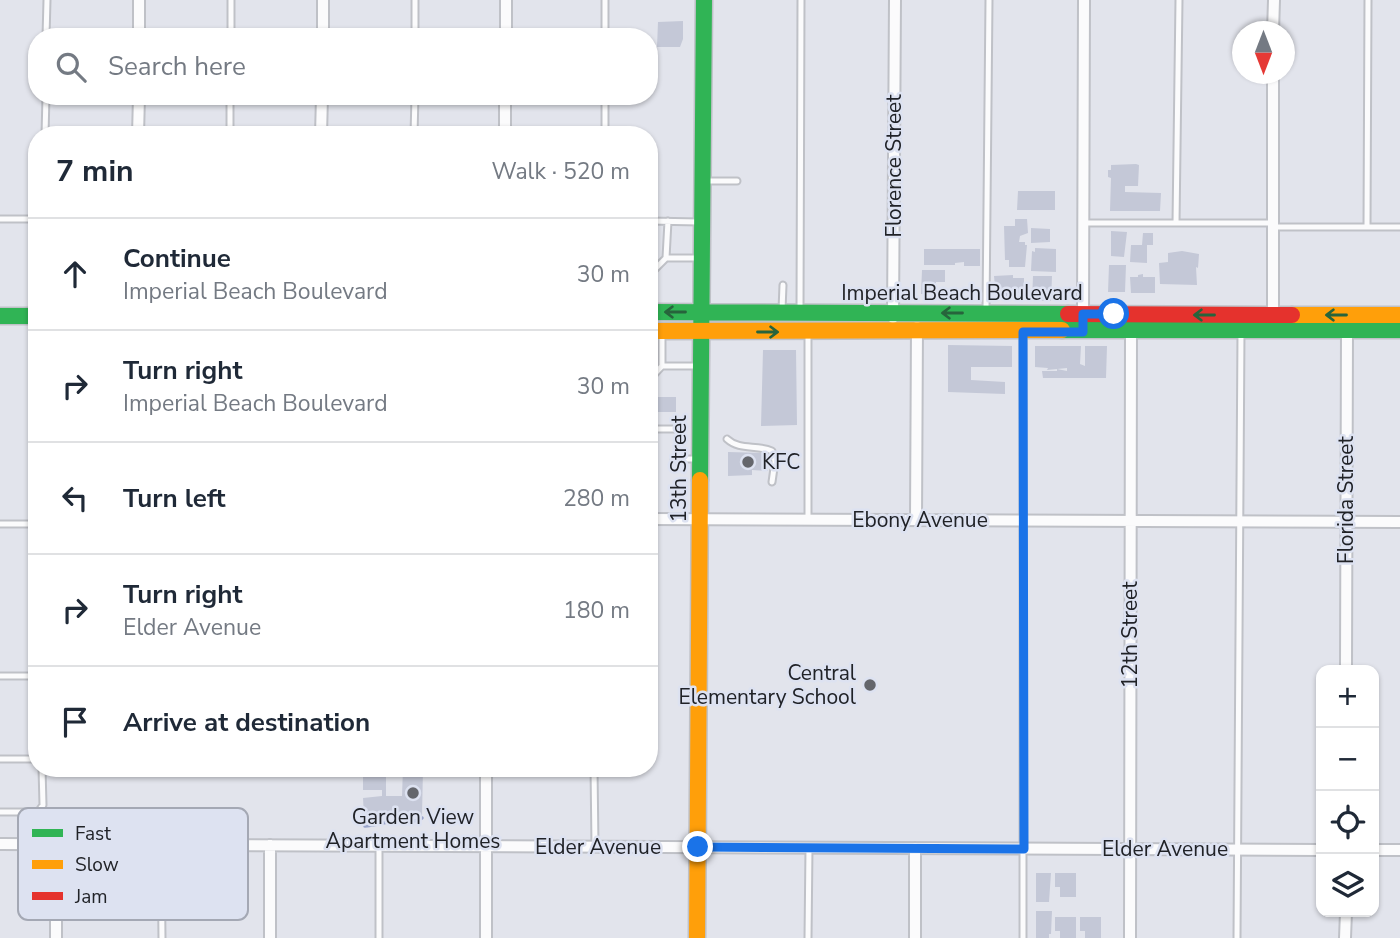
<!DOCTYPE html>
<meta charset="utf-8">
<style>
body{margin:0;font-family:"Nunito Sans",sans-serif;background:#f2f2f3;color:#1f2937}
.controls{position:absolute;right:21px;bottom:21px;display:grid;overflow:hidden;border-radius:14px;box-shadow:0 2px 5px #0004}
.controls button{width:63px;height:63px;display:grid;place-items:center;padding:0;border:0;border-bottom:2px solid #e0e1e3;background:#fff;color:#1f2937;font:35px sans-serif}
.compass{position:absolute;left:1232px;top:21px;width:63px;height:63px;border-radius:50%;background:#fff;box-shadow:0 2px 5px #0004;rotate:180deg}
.stop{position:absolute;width:21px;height:21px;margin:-16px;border:5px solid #1a73e8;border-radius:50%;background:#fff}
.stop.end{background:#1a73e8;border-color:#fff;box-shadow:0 2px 7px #0008}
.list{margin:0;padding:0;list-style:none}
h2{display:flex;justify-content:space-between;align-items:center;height:91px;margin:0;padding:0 28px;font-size:30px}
h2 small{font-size:23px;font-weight:400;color:#747a83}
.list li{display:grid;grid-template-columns:46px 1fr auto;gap:21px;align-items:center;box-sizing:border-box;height:112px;padding:0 28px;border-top:2px solid #e0e1e3}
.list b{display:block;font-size:26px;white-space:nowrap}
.list p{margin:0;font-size:23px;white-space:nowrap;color:#747a83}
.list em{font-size:23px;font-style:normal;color:#747a83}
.icon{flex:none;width:38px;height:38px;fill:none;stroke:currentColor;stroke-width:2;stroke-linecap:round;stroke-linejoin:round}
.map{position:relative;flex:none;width:1400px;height:938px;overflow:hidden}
.search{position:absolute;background:#fff;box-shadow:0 2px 5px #0004;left:28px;top:28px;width:630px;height:77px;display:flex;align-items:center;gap:18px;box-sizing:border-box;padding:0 24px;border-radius:28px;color:#747a83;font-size:26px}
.panel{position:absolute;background:#fff;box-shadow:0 2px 5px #0004;left:28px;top:126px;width:630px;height:651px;border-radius:28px}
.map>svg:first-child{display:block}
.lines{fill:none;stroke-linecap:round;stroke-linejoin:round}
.stream{stroke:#99a4ca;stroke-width:3.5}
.building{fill:#c4c8d7}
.lane-casing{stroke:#bfc1c7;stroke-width:9}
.street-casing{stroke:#bfc1c7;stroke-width:14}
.fast-casing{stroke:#bfc1c7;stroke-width:19}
.slow-casing{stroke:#bfc1c7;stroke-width:19}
.jam-casing{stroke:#bfc1c7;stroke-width:19}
.lane{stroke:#fbfbfc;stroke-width:5}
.street{stroke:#fbfbfc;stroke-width:10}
.fast{stroke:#30b455;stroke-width:16}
.slow{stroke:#ff9f0a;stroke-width:16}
.jam{stroke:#e5322d;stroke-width:16}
.oneway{stroke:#27643c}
.route{stroke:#1a73e8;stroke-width:9}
.poi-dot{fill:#64666c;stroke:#dde2f1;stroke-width:2.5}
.labels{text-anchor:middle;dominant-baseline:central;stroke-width:5;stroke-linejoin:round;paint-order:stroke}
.street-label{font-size:21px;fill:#202227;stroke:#dde2f1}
.poi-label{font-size:21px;fill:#202227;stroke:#dde2f1;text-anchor:start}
.key{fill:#dde2f1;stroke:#a4a8b4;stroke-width:2}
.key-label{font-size:19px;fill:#202227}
</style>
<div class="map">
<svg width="1400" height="938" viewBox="0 0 1400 938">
<rect width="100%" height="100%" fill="#e2e4ec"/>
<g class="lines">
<path class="stream" d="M364 815 365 826C373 826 380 823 388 822 401 820 410 825 422 818"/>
</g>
<path class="building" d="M683 21V39L680 47H657L658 22Z
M1136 164 1139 165 1138 186H1125V192L1161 193 1160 211H1110L1111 178 1108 177V170H1111V165Z
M1018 191H1055V210H1017Z
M1015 219H1027L1028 233 1020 236 1019 242H1025V245H1027L1025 267H1009V260H1005L1004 226H1015Z
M1031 228 1050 229V242L1031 243Z
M1111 231 1127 232 1124 257 1111 256Z
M1143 233H1153V245H1147V263L1130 262 1131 245H1142Z
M1035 248 1056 249V272L1031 271 1032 251 1035 252Z
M924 249H980V266H964V262L955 263V265H924Z
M1182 251 1199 254 1198 268 1196 267 1197 285 1160 284 1159 263 1168 262V253Z
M1109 265H1126L1125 292H1108Z
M922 270H945V282H936L934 294H921Z
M1143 274V277H1155V293H1131L1130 277H1138V275Z
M1013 275V278H1024V293H1014V297H996L994 276Z
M1033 276H1052L1051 301H1032Z
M948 345 1012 346V367H971V380L1005 382V394L948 392Z
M1035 346H1081L1080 364 1085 366V346H1107L1106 378H1043L1042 371H1057V369L1067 371V368L1047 370 1048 368 1035 367Z
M763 350H796L797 425 761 426Z
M649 397H676V412H649Z
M728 452 768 453V471L752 470V475L728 476Z
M363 768H386V796H402L403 768H423L422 816H364L363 798 382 796V790H363Z
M1036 873H1051L1049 902H1036Z
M1055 873H1076V897H1060V887H1055Z
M1036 911H1052L1051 934H1049V938H1036Z
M1055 917H1076V938H1060V931H1055Z
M1080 917H1101V938H1085V931H1080Z"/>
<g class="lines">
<defs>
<path id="lane" d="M46 37 47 0
M231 37V0
M415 37V0
M605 37V0
M45 135 46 96
M230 135V96
M414 135 415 96
M605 135V96
M705 181H737
M0 219H37
M649 221 699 222
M1084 223H1273
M1176 223 1179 0
M1274 227H1400
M1367 227 1368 0
M666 258H701
M649 275 666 258 668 221
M782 310 783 285
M800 310 801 0
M986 310 989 0
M1023 332V938
M662 366H700
M649 380 662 366V335
M649 429H674
M727 439C740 451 756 444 772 451L775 461 772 482
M674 459H699
M808 520V335
M0 524H37
M0 676H37
M0 759H37
M594 768 595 846
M0 812H38L43 805 42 768
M161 845 162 938
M379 938V846
M808 938 809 848
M1237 938 1241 332"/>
<path id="street" d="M1273 32 1274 0
M139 37V0
M323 37V0
M506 37V0
M138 135 139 96
M321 135 322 96
M505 135V96
M893 318 895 0
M1083 319 1084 0
M1273 320V74
M649 519 1400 522
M916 520 917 327
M1346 670 1347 330
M0 844 1321 850
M270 845V938
M1374 850H1400
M56 938V844
M486 938V768
M915 938V848
M1130 938 1131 331
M1345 938 1346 912"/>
<path id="fast" d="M649 312 1068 314
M0 316H37
M1062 330H1400
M700 480 704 0"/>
<path id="slow" d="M1292 315H1400
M649 331 1062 330
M697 938 700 480"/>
<path id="jam" d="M1068 314 1292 315"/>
</defs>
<use href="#lane" class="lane-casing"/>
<use href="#street" class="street-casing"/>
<use href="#fast" class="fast-casing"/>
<use href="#slow" class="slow-casing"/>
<use href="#jam" class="jam-casing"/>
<use href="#lane" class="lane"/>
<use href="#street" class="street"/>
<use href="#fast" class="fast"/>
<use href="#slow" class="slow"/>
<use href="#jam" class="jam"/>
</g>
<defs><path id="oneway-shaft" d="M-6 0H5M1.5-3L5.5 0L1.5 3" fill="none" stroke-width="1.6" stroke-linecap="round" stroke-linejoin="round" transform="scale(1.75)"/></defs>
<g class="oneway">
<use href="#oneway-shaft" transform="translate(675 312) rotate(180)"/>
<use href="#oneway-shaft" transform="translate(952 313) rotate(-180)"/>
<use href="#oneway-shaft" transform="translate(1204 315) rotate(-180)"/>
<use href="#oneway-shaft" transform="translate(1336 315) rotate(180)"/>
<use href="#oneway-shaft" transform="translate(768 332)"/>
</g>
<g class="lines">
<path class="route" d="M698 847 1024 849 1023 332H1083V314H1114"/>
</g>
<g class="poi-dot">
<circle cx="748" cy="462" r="7"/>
<circle cx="870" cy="685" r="7"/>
<circle cx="413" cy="793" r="7"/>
</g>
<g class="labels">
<g class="street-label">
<text transform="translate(894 166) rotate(-90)">Florence Street</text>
<text x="962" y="293">Imperial Beach Boulevard</text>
<text transform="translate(679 469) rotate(-90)">13th Street</text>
<text transform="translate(1346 500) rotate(-90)">Florida Street</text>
<text x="920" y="520">Ebony Avenue</text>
<text transform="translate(1130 635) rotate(-90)">12th Street</text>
<text x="598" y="847">Elder Avenue</text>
<text x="1165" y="849">Elder Avenue</text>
</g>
<g class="poi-label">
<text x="762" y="462">KFC</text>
<text x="856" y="673" text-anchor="end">Central<tspan x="856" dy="24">Elementary School</tspan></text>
<text x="413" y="817" text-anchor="middle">Garden View<tspan x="413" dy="24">Apartment Homes</tspan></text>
</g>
</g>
<rect x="18" y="808" width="230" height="112" rx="10" class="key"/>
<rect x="32" y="829" width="31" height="8" fill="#30b455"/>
<rect x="32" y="860" width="31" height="9" fill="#ff9f0a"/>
<rect x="32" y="892" width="31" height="8" fill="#e5322d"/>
<g class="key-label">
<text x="75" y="840">Fast</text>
<text x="75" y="871">Slow</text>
<text x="75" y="903">Jam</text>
</g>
</svg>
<div class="controls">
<button>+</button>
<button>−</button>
<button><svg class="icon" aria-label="locate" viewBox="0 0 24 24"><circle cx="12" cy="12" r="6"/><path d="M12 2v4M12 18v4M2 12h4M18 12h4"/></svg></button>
<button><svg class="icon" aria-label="layers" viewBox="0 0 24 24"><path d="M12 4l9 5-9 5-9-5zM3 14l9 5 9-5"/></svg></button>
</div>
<svg class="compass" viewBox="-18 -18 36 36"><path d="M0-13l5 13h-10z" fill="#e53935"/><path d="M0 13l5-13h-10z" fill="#747a83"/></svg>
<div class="stop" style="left:1114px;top:314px"></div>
<div class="stop end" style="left:698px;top:847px"></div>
<div class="search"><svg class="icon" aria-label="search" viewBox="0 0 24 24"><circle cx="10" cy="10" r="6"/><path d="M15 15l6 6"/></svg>Search here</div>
<section class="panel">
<h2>7 min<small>Walk · 520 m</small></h2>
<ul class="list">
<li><svg class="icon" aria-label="ahead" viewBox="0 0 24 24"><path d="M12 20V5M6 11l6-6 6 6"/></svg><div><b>Continue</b><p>Imperial Beach Boulevard</p></div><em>30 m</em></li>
<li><svg class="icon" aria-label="right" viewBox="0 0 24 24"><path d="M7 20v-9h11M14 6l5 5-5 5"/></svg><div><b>Turn right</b><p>Imperial Beach Boulevard</p></div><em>30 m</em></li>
<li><svg class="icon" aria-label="left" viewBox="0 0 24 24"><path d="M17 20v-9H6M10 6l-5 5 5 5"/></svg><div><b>Turn left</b></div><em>280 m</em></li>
<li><svg class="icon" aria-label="right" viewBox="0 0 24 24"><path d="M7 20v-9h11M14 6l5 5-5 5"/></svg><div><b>Turn right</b><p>Elder Avenue</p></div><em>180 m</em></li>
<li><svg class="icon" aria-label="arrive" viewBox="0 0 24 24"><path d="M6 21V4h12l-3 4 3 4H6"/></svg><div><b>Arrive at destination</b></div></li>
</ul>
</section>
</div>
